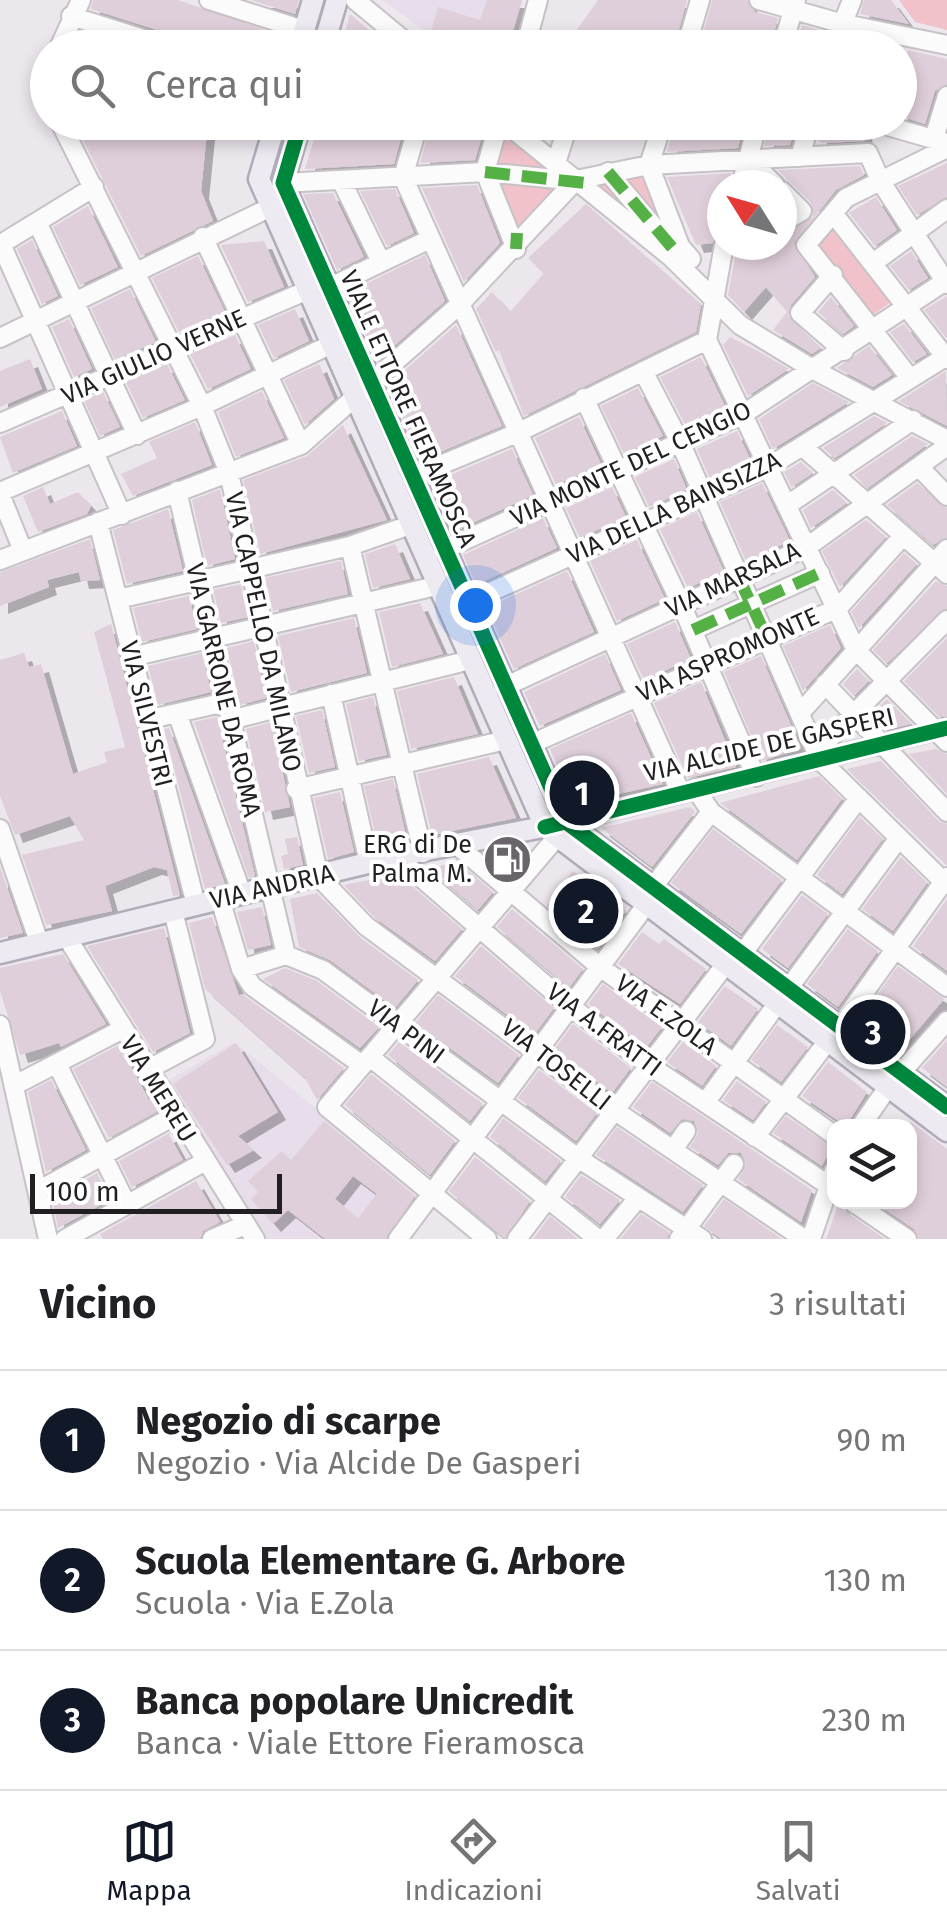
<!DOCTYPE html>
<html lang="it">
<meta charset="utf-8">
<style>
body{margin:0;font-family:"Fira Sans",sans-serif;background:#f6f6f6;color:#202124}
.controls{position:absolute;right:30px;bottom:30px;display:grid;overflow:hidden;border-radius:20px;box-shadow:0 5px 15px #0003}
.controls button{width:90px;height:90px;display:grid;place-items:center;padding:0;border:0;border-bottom:2px solid #e0e0e0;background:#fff;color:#202124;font:50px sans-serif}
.compass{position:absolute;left:707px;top:170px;width:90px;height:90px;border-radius:50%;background:#fff;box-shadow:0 5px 15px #0003;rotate:307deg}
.scale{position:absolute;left:30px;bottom:25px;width:252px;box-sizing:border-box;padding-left:10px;border:5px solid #221f23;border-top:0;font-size:28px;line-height:35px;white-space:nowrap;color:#221f23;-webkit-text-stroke:8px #fff;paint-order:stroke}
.you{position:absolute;left:475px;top:605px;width:35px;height:35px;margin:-25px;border:8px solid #fff;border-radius:50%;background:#1a73e8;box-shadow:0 0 0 15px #1a73e833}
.badge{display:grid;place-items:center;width:65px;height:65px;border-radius:50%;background:#111827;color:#fff;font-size:32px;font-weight:700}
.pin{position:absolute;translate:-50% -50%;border:5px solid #fff;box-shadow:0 2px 10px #0006}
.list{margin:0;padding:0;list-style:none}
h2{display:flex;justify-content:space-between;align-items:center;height:130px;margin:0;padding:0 40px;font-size:42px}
h2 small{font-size:32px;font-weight:400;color:#757577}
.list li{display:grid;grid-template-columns:65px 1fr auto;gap:30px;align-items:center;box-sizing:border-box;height:140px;padding:0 40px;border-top:2px solid #e0e0e0}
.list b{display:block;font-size:38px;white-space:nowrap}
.list p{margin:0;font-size:32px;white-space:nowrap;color:#757577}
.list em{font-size:32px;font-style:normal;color:#757577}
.icon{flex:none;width:55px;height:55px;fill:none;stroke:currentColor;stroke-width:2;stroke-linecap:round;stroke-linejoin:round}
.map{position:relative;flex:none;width:947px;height:1239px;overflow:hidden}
.search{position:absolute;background:#fff;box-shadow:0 5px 15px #0003;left:30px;right:30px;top:30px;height:110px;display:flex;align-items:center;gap:25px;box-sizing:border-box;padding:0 35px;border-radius:55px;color:#757577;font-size:38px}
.sheet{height:550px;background:#fff}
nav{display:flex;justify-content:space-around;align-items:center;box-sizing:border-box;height:140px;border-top:2px solid #e0e0e0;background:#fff;font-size:28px;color:#757577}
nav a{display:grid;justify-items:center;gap:5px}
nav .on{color:#111827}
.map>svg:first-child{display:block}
.built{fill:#e8ddea}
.green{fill:#f2c2cb}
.building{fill:#dfcfda;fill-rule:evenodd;filter:url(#shadow)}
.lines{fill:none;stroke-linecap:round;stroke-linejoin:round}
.minor-casing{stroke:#c6c2c6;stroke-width:22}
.major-casing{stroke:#b1acb9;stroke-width:25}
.minor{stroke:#fcfbfc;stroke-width:18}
.major{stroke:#edeaf1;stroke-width:20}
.quiet{stroke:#55b145;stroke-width:12;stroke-dasharray:25 12;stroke-linecap:butt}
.cycleway-casing{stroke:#fff;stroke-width:21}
.cycleway{stroke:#00873e;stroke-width:15}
.labels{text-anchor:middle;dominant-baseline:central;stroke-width:8;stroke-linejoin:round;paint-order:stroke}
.street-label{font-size:25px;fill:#221f23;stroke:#fff}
.poi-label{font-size:25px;fill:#221f23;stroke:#fff;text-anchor:end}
</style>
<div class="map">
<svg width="947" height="1239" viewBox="0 0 947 1239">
<defs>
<filter id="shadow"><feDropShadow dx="8" dy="8" stdDeviation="0" flood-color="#0004"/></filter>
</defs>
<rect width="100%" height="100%" fill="#ece7ed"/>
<path class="built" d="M382 0H522L508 48 447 47Z
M234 1042 422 1194 392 1239H262L164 1083Z"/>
<path class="green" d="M899 0H947V30L915 22Z
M504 127 568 180 517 233 495 172Z
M644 174 678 248 585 183Z
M832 223 895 299 873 315 814 243Z"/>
<path class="building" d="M93 0H178L288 38 285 48H184L176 36 91 9Z
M250 0H299L295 14Z
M487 0H522L508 48H488L431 31 438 7 480 20Z
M598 0H687L674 48H564Z
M712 0H747L755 12 778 18 770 48H699Z
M864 0H891L909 24 860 14Z
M350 14 391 48H341Z
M802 25 826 32 821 48H795Z
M80 32 129 48H73Z
M908 50 947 59V84L935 91 925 124 900 116V76Z
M74 122H208L201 191 213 221 141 256Z
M319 122H390L404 127 394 164 305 169Z
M431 122 486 123 475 160 420 163Z
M675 122H725L743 128 738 148 667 152Z
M770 122H797L790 145 764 146Z
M822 122 864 129 865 141 822 143 818 140Z
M947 163V197L917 215 898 186Z
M860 166 864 175 836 190 794 243 815 277 791 305 788 316 821 348 812 354 773 330 787 312 766 287 744 312 728 295 736 251 750 245H782V235L813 217 811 202 778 170Z
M731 173 729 185H722L718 234 712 243 696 245 667 177Z
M477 185 500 243 464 282 422 188Z
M395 189 414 233 387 246 360 191Z
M333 193 364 257 337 270 303 194Z
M876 197 897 230 875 246 849 213Z
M586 204 701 304 696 332 524 416 499 350 496 352 476 309 492 292 510 312 544 273 528 258Z
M88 206 118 267 80 285 53 227Z
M32 240 58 296 42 304 17 249Z
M264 241 284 287 248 302 221 245Z
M911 251 928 278 909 290 890 266Z
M425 255 445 301 377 361 347 293Z
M198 256 225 312 179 332 152 278Z
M130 289 156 342 115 360 91 308Z
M947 296V339L924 310Z
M831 297 854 326 843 334 818 312Z
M295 309 309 341 274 358 258 325Z
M69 319 92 369 74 377 52 327Z
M904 324 927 354 913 362 890 332Z
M456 325 502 426 421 460 388 385Z
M235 335 251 369 208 389 190 354Z
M730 337 758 351 789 369 748 396 723 345Z
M869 346 892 375 873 387 837 368Z
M701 357 726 408 686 426 660 377Z
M30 359 42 389 0 407V371Z
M167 364 185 400 143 418 126 382Z
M319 364 334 399 305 425 284 380Z
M946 371 947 426 899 401Z
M813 383 849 402 773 449 759 419Z
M638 388 663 436 624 454 601 406Z
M262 391 284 438 236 457 218 412Z
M103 392 120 427 100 436 84 400Z
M62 411 77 446 13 473 0 437Z
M874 416 887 423 835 458 823 448Z
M579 417 601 464 556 485 535 438Z
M195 422 212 465 133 496 121 474 157 458 149 442Z
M343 425 387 520 260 554 243 480 307 456Z
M737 431 751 461 710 479 697 449Z
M912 436 928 444 868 488 854 475Z
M512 449 533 495 453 532 431 483Z
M674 459 687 490 649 507 635 477Z
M801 462 813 473 792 487 784 472Z
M762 483 790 541 746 561 720 502Z
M917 483 947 508V537L933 545 887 505Z
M43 487 50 504 78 492 91 506 87 514 38 532 23 496Z
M612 487 626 517 580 538 566 508Z
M220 489 235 559 207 566 192 500Z
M833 490 847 503 811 528 803 510Z
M168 509 183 571 127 584 113 530Z
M697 512 724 572 688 588 660 529Z
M543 518 557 548 476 585 463 555Z
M866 520 886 537 840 587 822 551Z
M90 539 100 580 81 581 79 572 47 580 49 587 0 606V572Z
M637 540 665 599 617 621 590 561Z
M395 544 410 579 373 588 365 554Z
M904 553 917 564 859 628 851 612Z
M341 561 348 594 273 611 265 578Z
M567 571 594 632 514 669 486 608Z
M936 581 947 586V608L887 663 873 650Z
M241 584 248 617 221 623 213 590Z
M189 596 197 629 142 642 133 608Z
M420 603 443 654 392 667 379 612Z
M354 618 367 673 291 692 278 636Z
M675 622 691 659 644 680 627 644Z
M111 624 180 895 173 896 167 870 154 867 105 886 112 911 46 925 22 855 84 840 70 816 15 835 0 796V660L24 653 29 667 41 664 73 774 107 762 104 752 125 747 94 632Z
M830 625 841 648 803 691 783 646Z
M947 638V717H940L904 681Z
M254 641 266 698 240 705 227 648Z
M202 653 211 692 158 705 148 666Z
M605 654 621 690 540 726 524 692Z
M761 656 801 748 762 761 724 672Z
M857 669 869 681 854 696 843 684Z
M454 677 478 734 411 749 397 691Z
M701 682 736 767 688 778 654 703Z
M373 697 387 755 359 761 346 704Z
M887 699 911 724 886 730 871 714Z
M322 710 335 767 309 773 296 716Z
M631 713 663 784 573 804 550 749Z
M217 717 255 876 249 878 194 722Z
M272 722 290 807 265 812 246 729Z
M169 728 225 884 205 889 164 729Z
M936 749 947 754V794L909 754Z
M489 757 516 818 432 835 417 774Z
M881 761 938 821 947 824V865L847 769Z
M819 776 842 799 797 860 720 803Z
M393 779 407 840 378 846 364 786Z
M340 792 354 852 328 859 314 798Z
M690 807 695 812 652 867 601 828Z
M860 817 883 839 842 894 817 875Z
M713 829 782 880 741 934 671 883Z
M297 837 303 865 284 869 281 856 288 854 285 839Z
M525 849 514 868H503L491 858Z
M901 857 927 883 893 931 862 909Z
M457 861 493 892 478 910 430 869Z
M0 867 23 933 0 938Z
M573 871 626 911 598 949 547 906Z
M398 874 462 929 435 961 374 917 344 885Z
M317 893 358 936 418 980 395 1008 330 960 299 947 290 899Z
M802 895 828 914 788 968 762 949Z
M947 899V971L913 946Z
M262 907 271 945 248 950 237 912Z
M512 909 583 969 569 988 497 927Z
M212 917 239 996 242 994 344 1068 317 1100 305 1078 205 989 189 923Z
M164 928 190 1033 153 1052 87 946Z
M848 929 878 951 838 1007 807 984Z
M642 932 659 944 664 939 706 969 680 1004 618 964Z
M481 946 554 1008 534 1035 455 976Z
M63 954 106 1024 61 1047 59 1043 20 1055 0 991V968Z
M898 966 944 999 899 1052 858 1022Z
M285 968 317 981 379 1027 360 1048 263 979Z
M603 984 662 1027 646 1048 588 1004Z
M725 986 758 1009 731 1046 698 1022Z
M438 995 519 1055 498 1083 415 1023Z
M573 1024 631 1068 612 1093 554 1050Z
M777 1025 808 1047 781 1082 751 1060Z
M947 1040V1087L922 1068Z
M399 1042 483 1104 470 1121 388 1055Z
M683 1042 716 1066 702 1086 667 1062Z
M236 1043 278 1112 238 1136 254 1150 227 1165 173 1084Z
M119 1045 149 1100 152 1098 160 1110 109 1138 73 1069Z
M828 1062 867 1092 846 1126 802 1096Z
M539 1070 597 1113 576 1141 518 1098Z
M371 1074 455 1141 430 1175 345 1105Z
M51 1080 86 1150 46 1172 28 1092Z
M737 1081 766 1102 753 1120 723 1100Z
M652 1082 812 1190 801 1222 738 1179 746 1164 741 1153H728L718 1165 690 1147 698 1133 694 1121 682 1119 670 1133 633 1107Z
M786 1116 832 1147 822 1166 773 1133Z
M503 1118 561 1161 545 1181 490 1137Z
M324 1121 415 1196 386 1239H325L288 1210 273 1224 251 1199 258 1192 248 1181 282 1151 291 1160ZM353 1176 377 1194 358 1218 335 1199Z
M910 1121 947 1149V1239H919L914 1229 874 1202H910Z
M617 1127 703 1185 683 1212 596 1155Z
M173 1131 169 1135 183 1160 132 1187 119 1161Z
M475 1157 530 1201 505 1239 449 1191Z
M97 1173 110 1200 58 1228 52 1198Z
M581 1175 620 1200 600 1224 565 1197Z
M196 1181 220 1222 203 1231 200 1239H103L100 1234Z
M724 1199 782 1239H721L704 1226Z
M839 1202 846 1212 885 1239H826Z
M641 1214 669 1232 667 1239H620Z
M550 1216 578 1239H533Z"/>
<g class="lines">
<defs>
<path id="minor" d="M209 0 304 30
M355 0 413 48
M759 0 840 23 947 45
M71 16 172 48
M59 48 81 0
M525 48 538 0
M686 48 700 0
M782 48 796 0
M833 48 852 0
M48 89V98
M60 122 202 406 229 473 319 877 366 926 614 1110 804 1239
M419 122 403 177 680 791
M499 122 485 172 516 249
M504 122 671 257 740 325 816 371 947 440
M663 122 649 165 680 246 691 259
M874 122 947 143
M934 138 947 96
M800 157 810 122
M748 159 775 185
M556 163 569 122
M608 172 671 247
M341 180 381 262
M576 180 649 165 868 153 881 182 947 284
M283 183 485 172 577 181
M741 185 758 122
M94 187 1 244 122 515
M782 191 802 211 782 223
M833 213 947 359
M37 222 137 435
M203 237 301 445
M873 263 947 209
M833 275 800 313 844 351
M328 288 430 239
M0 338 271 207
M707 340 856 650 947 742
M707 340 724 245
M643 371 680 442 820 760 947 885
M910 378 806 245 846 198 947 148
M584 398 681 604 756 777
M0 423 308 290
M802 446 947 574
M920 468 947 496
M412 477 517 433 707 340
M177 491 286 955 323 970 578 1158 702 1239
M0 492 202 406 334 343
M0 494 23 551
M789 504 913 420
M98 522 196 905
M350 546 423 853
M443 550 745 413 947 280
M0 560 301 445 459 305 576 180
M118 599 350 546 410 525
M466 603 770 466 947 356
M693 630 820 573
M131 657 436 586
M825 684 947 812
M504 687 807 547 947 446
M331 694 369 863
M801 712 947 549
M177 713 242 894
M146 720 226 702
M230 720 470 660
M531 744 838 608 903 536
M820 760 828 740 947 620
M695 788 711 812 947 987
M296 789 506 740
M566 822 942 729
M0 829 39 942
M459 847 600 967 834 1135
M396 856 571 1007 647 1064 834 1189
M652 888 711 812
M220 899 241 969 252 986 362 1065
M66 936 255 1239
M742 954 859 798
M241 969 286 955
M788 989 899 838
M0 1025 48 1239
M840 1026 947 877
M370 1057 598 1239
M57 1064 127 1205
M147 1070 205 1039 173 911
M15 1085 121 1030
M705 1103 777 1004
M861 1126 888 1087 947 1021
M755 1137 827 1042
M673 1150 686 1131
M38 1191 174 1116
M853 1202 907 1239
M65 1239 204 1162
M212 1239 245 1225
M398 1239 646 905
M487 1239 327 1107 556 838
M517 1239 725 965
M604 1239 638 1198
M679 1239 734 1164
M811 1239 834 1171"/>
<path id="major" d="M299 48 313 0
M323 48 337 0
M276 122 259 179 545 827 947 1131
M301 122 283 183 566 822 947 1107
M0 953 396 856 558 824"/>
</defs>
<use href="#minor" class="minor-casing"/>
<use href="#major" class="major-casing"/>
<use href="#minor" class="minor"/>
<use href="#major" class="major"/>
<path class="quiet" d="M501 122 504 127
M485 172 585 183
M608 172 675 251
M516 249 517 233
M738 576 766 636
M693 630 820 573"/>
<defs>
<path id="cycleway" d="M301 122 283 183 566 822 947 1107
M545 827 947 728"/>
</defs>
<use href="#cycleway" class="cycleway-casing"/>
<use href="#cycleway" class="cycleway"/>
</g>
<defs>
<symbol id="fuel-disc" viewBox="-11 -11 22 22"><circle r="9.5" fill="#69656a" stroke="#fff"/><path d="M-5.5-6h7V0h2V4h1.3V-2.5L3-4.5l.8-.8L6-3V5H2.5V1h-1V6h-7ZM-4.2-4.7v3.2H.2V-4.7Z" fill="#fff"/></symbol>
</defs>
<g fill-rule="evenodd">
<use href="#fuel-disc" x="480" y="832" width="55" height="55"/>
</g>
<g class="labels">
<g class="street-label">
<text transform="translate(154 357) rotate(-24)">VIA GIULIO VERNE</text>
<text transform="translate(408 409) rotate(66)">VIALE ETTORE FIERAMOSCA</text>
<text transform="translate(631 464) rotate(-25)">VIA MONTE DEL CENGIO</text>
<text transform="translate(674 508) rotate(-25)">VIA DELLA BAINSIZZA</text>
<text transform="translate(733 580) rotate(-25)">VIA MARSALA</text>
<text transform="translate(263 632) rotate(78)">VIA CAPPELLO DA MILANO</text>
<text transform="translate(728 655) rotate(-24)">VIA ASPROMONTE</text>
<text transform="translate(223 690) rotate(77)">VIA GARRONE DA ROMA</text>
<text transform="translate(146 714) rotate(76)">VIA SILVESTRI</text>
<text transform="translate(769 745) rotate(-13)">VIA ALCIDE DE GASPERI</text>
<text transform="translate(272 887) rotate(-13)">VIA ANDRIA</text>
<text transform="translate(666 1015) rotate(36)">VIA E.ZOLA</text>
<text transform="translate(604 1030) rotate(37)">VIA A.FRATTI</text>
<text transform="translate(406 1032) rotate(37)">VIA PINI</text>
<text transform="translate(556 1065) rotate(38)">VIA TOSELLI</text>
<text transform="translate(158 1089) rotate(58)">VIA MEREU</text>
</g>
<g class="poi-label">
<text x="472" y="845">ERG di De<tspan x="472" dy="29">Palma M.</tspan></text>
</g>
</g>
</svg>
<div class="controls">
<button><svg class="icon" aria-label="layers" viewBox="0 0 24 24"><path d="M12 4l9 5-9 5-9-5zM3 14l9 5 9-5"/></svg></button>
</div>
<svg class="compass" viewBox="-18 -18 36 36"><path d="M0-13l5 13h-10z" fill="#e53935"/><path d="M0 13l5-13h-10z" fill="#757577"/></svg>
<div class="scale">100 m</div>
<div class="you"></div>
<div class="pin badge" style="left:582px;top:793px">1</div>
<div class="pin badge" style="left:586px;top:911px">2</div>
<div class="pin badge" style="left:873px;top:1032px">3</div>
<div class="search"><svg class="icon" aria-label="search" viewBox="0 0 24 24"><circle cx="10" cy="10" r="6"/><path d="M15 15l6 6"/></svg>Cerca qui</div>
</div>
<section class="sheet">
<h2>Vicino<small>3 risultati</small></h2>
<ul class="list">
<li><span class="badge">1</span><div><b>Negozio di scarpe</b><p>Negozio · Via Alcide De Gasperi</p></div><em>90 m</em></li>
<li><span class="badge">2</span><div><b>Scuola Elementare G. Arbore</b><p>Scuola · Via E.Zola</p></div><em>130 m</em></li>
<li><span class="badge">3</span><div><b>Banca popolare Unicredit</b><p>Banca · Viale Ettore Fieramosca</p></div><em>230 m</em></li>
</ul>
</section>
<nav>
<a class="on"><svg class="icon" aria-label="map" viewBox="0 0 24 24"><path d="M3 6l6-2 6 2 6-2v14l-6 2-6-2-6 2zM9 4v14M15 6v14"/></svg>Mappa</a>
<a><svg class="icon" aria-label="directions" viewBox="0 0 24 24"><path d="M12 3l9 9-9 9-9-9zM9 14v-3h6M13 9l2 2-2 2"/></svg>Indicazioni</a>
<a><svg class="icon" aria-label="saved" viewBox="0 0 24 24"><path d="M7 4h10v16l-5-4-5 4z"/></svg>Salvati</a>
</nav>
